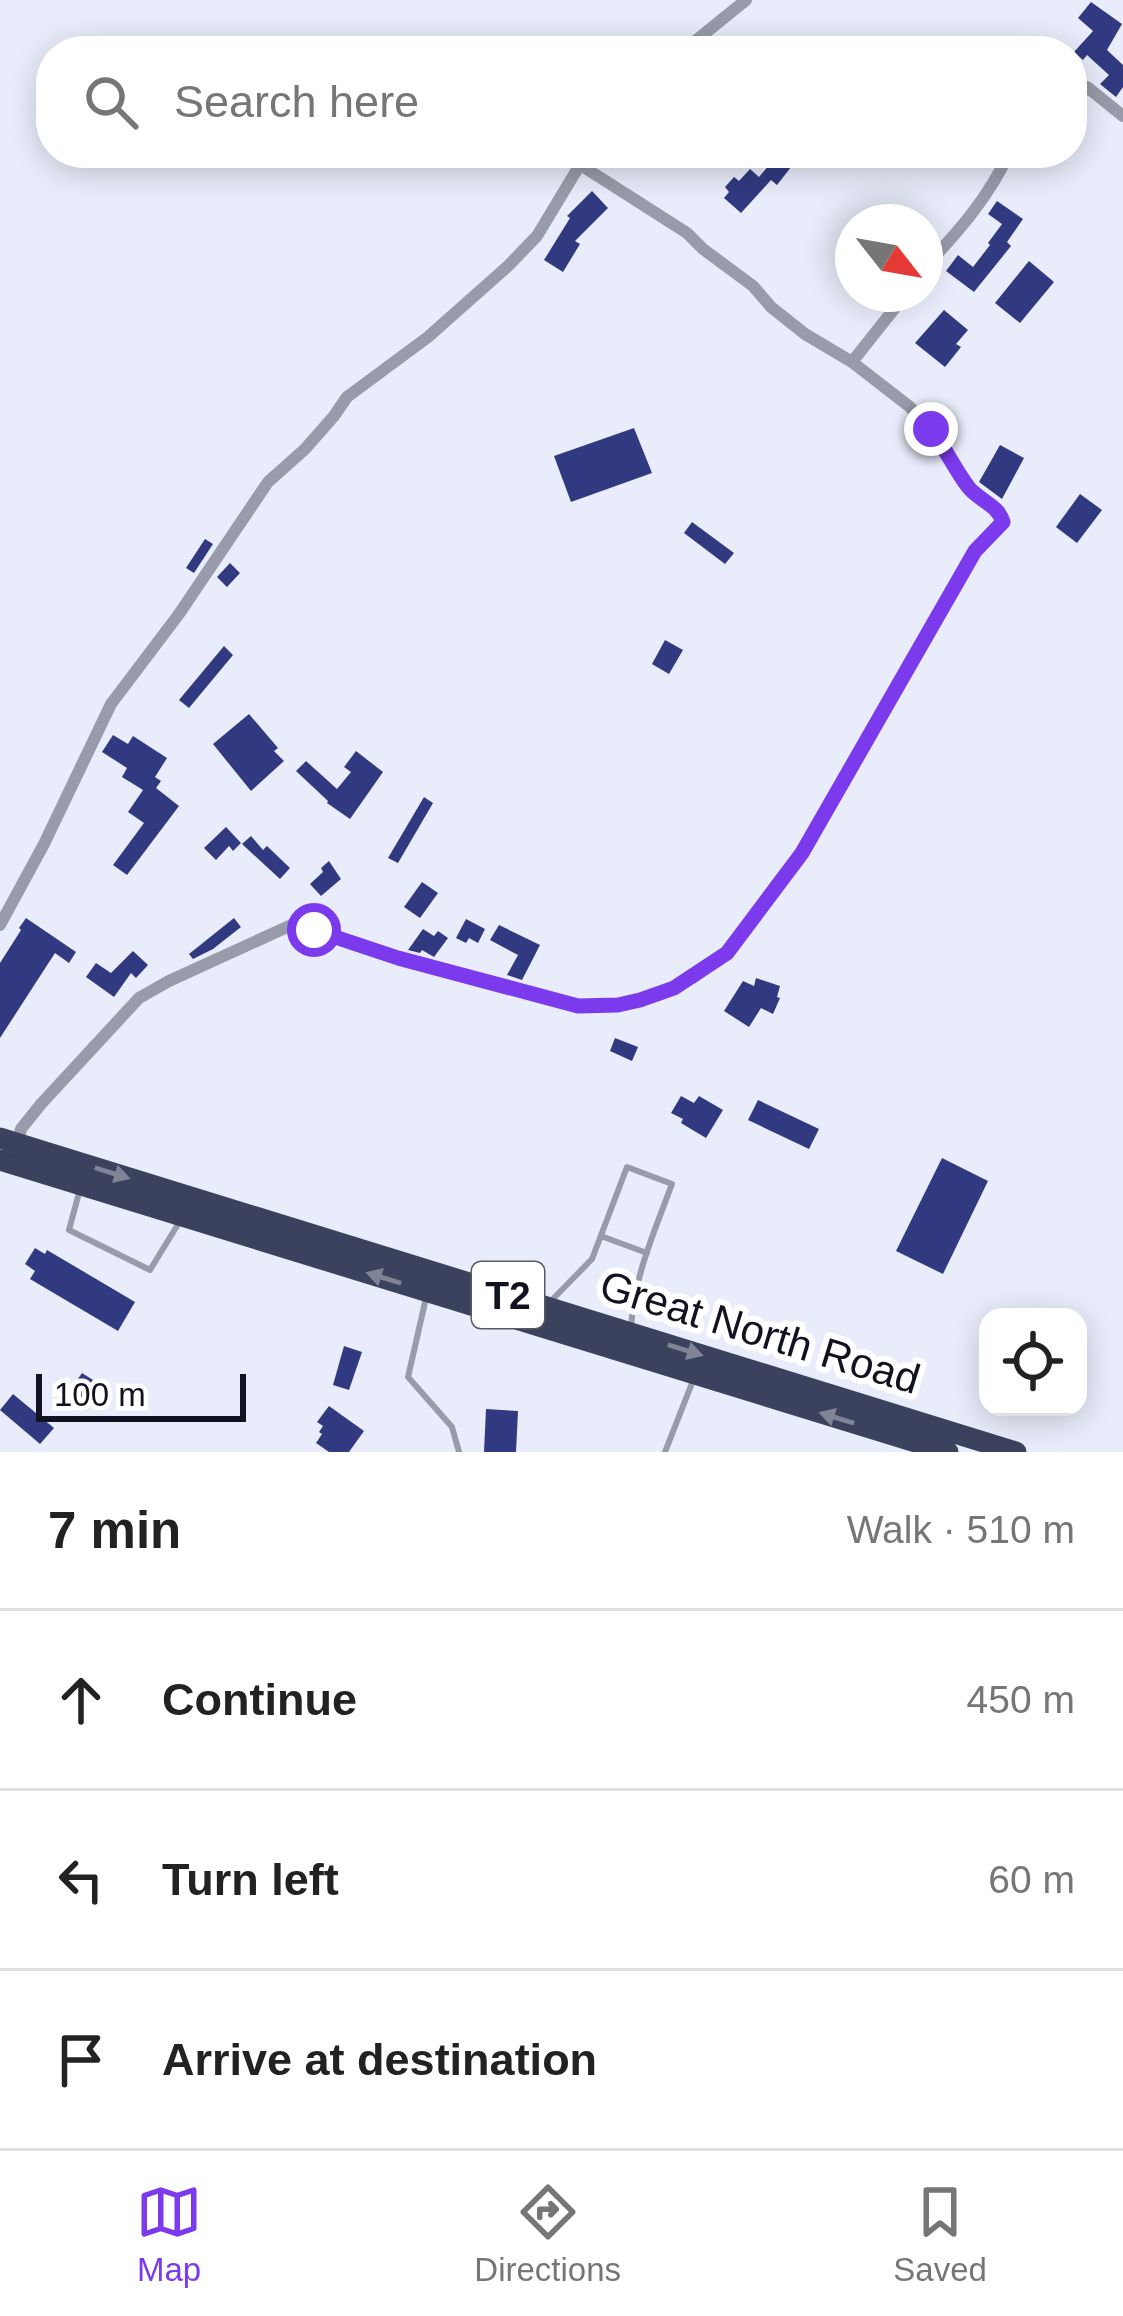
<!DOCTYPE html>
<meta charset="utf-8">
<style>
body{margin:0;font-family:Helvetica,sans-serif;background:#f6f6f6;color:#222}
.controls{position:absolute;right:36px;bottom:36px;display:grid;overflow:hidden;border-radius:24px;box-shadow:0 6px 30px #0003}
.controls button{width:108px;height:108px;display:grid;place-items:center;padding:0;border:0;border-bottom:3px solid #e0e0e0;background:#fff;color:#222;font:60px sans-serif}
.compass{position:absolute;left:835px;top:204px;width:108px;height:108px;border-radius:50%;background:#fff;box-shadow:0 6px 30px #0003;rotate:121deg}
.scale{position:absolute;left:36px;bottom:30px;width:210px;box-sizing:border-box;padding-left:12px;border:6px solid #111420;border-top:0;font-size:33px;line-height:42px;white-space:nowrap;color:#111420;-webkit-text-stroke:9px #fff;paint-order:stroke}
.stop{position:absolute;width:36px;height:36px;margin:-27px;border:9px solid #7c3aed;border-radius:50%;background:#fff}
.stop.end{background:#7c3aed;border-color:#fff;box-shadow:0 3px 12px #0008}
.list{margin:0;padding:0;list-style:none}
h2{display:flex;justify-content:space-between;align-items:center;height:156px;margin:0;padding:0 48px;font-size:51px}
h2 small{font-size:39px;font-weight:400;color:#767676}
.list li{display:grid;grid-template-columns:78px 1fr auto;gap:36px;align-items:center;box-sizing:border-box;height:180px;padding:0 48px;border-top:3px solid #e0e0e0}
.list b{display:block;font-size:45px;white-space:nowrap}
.list em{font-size:39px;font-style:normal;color:#767676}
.icon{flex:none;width:66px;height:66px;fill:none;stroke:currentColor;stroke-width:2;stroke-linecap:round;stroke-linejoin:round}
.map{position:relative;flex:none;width:1123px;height:1452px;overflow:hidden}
.search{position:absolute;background:#fff;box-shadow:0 6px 30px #0003;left:36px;right:36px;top:36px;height:132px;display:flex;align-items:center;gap:30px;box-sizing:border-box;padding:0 42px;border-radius:48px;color:#767676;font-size:45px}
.sheet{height:696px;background:#fff}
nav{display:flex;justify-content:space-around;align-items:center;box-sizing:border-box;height:168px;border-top:3px solid #e0e0e0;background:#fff;font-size:33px;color:#767676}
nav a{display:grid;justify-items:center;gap:6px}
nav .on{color:#7c3aed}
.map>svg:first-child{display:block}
.building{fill:#313a80}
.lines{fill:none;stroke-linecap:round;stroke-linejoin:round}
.lane{stroke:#989caa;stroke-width:6}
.street{stroke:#989caa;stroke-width:12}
.highway{stroke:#3b425d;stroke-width:21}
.oneway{fill:#808496}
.route{stroke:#7c3aed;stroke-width:15}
.labels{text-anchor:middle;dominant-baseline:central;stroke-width:12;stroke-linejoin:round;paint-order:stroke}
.shield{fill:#fff;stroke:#585a63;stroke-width:3}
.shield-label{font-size:39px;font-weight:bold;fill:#111420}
.street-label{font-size:42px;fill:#111420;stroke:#fff}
</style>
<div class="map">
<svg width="1123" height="1452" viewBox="0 0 1123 1452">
<rect width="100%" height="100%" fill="#e9edfb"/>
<path class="building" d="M1091 2 1122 24 1107 50 1123 65V87L1116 97 1100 84 1109 75 1087 55 1083 60 1074 52 1093 31 1078 18Z
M779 153H798L792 160 795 162 777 185 771 180 741 213 724 198 729 192 725 187 734 177 739 181 750 169 759 177Z
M592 191 608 208 575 241 580 244 563 272 544 260 570 218 567 216Z
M997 201 1023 219 1007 242 1011 246 974 292 946 271 958 255 973 267 990 245 988 243 1002 224 988 214Z
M1029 261 1054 282 1020 323 995 303Z
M944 310 968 330 956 344 961 347 945 367 915 343Z
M634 428 652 473 571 502 554 456Z
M1000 445 1024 458 1002 499 979 482Z
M1080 494 1102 510 1077 543 1056 527Z
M692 522 734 553 725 564 684 533Z
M205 539 213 544 194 573 186 568Z
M230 563 240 573 227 587 217 577Z
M665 640 683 650 669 674 652 664Z
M224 646 233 655 189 708 179 700Z
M249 714 278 748 274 751 284 761 251 791 213 744Z
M113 735 128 744 133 736 167 758 155 777 161 781 156 788 179 806 127 875 113 865 144 823 128 812 143 790 122 777 127 768 102 752Z
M356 751 383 772 350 819 327 803 328 801 296 771 306 761 337 789 351 772 344 767Z
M424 797 433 803 398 863 388 858Z
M226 827 241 843 233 851 229 846 216 860 204 848Z
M251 836 263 850 267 846 290 868 280 879 242 844Z
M329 861 341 879 321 896 310 884 323 872 321 868Z
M422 882 438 893 420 918 404 907Z
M26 918 76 952 69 963 55 953 0 1038V963L21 930 19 928Z
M234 918 241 927 213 949 193 959 189 954Z
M466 919 485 929 478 943 469 938 466 943 456 938Z
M499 925 540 945 522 980 507 975 518 955 490 940Z
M423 929 434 936 438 931 448 938 434 957 422 950 420 953 408 950Z
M133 951 148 965 136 978 131 973 114 997 86 977 96 963 111 973Z
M756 978 780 986 777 997 780 998 773 1014 761 1008 749 1027 724 1011 743 981 754 986Z
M615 1038 638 1047 632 1061 610 1051Z
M681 1096 694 1103 699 1096 723 1110 706 1138 681 1123 683 1119 671 1113Z
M758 1100 819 1129 809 1149 748 1120Z
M942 1158 988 1181 943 1274 896 1251Z
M35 1248 45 1254 47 1250 135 1302 118 1331 30 1279 35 1271 25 1264Z
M344 1346 362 1352 349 1390 333 1385Z
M82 1373 93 1380 76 1406 65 1398Z
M13 1394 54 1428 40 1444 0 1410Z
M329 1406 364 1431 349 1452H329L316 1443 322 1434 319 1432 323 1426 317 1422Z
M486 1409 518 1411 516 1452H484Z"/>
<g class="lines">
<path class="lane" d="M80 1189 69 1230 150 1270 180 1221
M601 1236 647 1253
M426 1298 408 1377 452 1427 459 1452
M550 1302 592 1259 627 1167 672 1184C655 1230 633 1279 631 1329
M665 1452 694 1378"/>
<path class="street" d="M683 51 746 0
M1072 81 1087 87 1123 116
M925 267C958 232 989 197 1009 153
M852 362 906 294
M0 925 44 844 111 704 179 614 268 482 305 449 334 416 347 397 428 337 508 266 537 236 587 153
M18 1143 21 1129 41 1104 139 998 169 981 296 923 398 958 578 1006 618 1005 661 994 692 978 727 953 802 853 975 552 1003 522 1000 512 968 486 946 449 910 407 852 362 805 334 771 307 753 286 703 249 687 233 579 164"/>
<path class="highway" d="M0 1138 1016 1452
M0 1160 948 1452"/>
</g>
<defs><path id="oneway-solid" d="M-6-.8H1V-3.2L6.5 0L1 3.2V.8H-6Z" transform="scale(3)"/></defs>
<g class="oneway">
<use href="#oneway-solid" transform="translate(112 1173) rotate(17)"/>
<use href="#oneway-solid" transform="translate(384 1278) rotate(-163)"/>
<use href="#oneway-solid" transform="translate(685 1350) rotate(17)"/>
<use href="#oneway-solid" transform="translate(837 1418) rotate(-163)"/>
</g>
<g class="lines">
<path class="route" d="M314 930 398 958 578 1006 618 1005 640 1000 674 988 727 953 802 853 975 551 1003 522C998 505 980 501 969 488 955 470 945 448 931 429"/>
</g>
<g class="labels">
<rect class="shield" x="472" y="1262" width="72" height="66" rx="9"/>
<g class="shield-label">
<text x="508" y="1295">T2</text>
</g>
<g class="street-label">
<text transform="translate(760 1332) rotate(17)">Great North Road</text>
</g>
</g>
</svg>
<div class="controls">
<button><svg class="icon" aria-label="locate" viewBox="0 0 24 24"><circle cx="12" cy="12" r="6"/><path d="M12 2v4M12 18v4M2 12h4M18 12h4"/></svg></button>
</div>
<svg class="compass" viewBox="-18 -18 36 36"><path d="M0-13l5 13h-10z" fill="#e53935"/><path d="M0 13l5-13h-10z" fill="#767676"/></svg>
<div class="scale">100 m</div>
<div class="stop" style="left:314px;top:930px"></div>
<div class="stop end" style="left:931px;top:429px"></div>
<div class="search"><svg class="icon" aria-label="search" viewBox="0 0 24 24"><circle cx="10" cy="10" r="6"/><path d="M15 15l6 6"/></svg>Search here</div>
</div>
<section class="sheet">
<h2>7 min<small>Walk · 510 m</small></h2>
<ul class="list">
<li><svg class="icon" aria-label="ahead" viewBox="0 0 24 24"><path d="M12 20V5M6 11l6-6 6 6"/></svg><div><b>Continue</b></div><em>450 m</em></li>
<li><svg class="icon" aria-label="left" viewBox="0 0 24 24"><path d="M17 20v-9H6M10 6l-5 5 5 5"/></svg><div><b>Turn left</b></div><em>60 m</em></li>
<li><svg class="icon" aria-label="arrive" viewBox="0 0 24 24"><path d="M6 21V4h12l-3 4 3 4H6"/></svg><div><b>Arrive at destination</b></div></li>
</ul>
</section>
<nav>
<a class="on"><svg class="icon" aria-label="map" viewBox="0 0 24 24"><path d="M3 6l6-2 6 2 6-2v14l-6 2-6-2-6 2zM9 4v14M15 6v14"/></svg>Map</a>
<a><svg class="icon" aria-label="directions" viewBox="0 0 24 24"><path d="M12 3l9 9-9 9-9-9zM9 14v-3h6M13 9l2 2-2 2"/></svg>Directions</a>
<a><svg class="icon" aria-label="saved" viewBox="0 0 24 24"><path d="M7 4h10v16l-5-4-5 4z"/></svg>Saved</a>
</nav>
